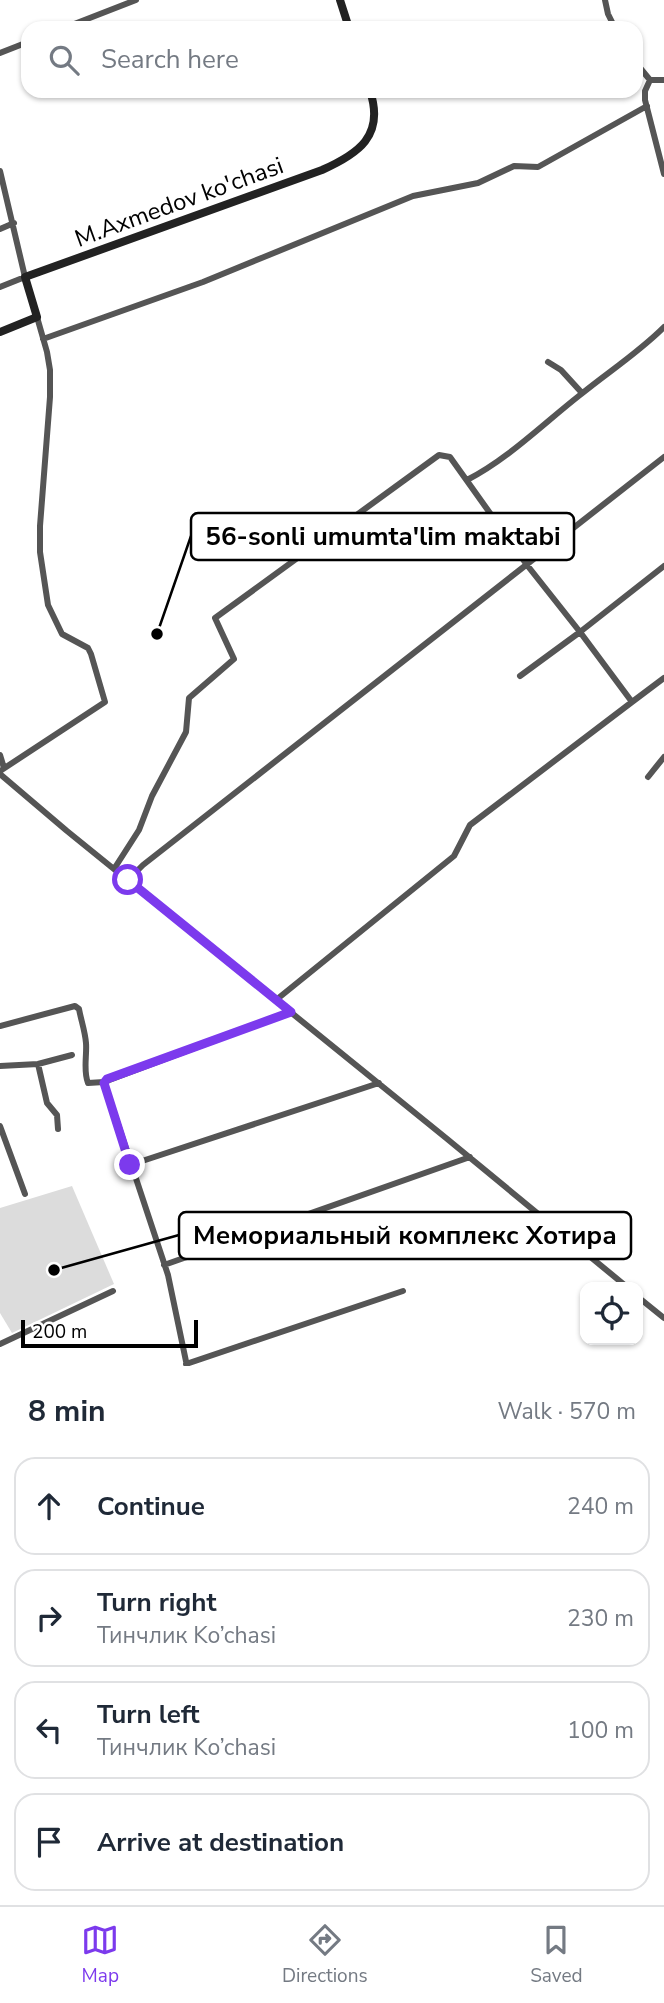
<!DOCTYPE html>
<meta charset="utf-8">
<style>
body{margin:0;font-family:"Nunito Sans",sans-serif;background:#f6f6f7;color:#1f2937}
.controls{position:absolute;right:21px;bottom:21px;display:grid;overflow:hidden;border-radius:14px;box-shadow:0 2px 5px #0004}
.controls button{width:63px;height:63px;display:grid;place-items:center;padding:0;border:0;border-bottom:2px solid #e0e1e3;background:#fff;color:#1f2937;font:35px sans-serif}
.scale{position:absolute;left:21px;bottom:18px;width:177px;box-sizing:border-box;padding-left:7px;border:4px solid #000;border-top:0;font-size:19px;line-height:24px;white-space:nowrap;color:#000;-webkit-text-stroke:5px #fff;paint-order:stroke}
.stop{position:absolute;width:21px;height:21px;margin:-16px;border:5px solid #7c3aed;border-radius:50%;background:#fff}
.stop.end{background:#7c3aed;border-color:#fff;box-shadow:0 2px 7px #0008}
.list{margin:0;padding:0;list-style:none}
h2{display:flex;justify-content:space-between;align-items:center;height:91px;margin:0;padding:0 28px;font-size:30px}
h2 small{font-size:23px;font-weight:400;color:#747a83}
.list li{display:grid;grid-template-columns:46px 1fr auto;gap:21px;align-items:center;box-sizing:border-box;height:98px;margin:0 14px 14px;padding:0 14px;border:2px solid #e0e1e3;border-radius:21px}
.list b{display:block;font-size:26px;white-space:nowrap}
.list p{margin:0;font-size:23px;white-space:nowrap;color:#747a83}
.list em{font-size:23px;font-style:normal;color:#747a83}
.icon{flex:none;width:38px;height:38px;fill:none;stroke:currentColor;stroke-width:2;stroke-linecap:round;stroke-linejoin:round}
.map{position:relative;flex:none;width:664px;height:1366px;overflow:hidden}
.search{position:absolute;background:#fff;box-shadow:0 2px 5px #0004;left:21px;right:21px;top:21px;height:77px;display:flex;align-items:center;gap:18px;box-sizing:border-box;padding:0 24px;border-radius:21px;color:#747a83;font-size:26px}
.sheet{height:539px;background:#fff}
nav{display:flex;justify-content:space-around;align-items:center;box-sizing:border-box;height:98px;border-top:2px solid #e0e1e3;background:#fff;font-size:19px;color:#747a83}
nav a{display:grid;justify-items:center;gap:4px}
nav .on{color:#7c3aed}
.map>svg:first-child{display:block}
.green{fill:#dcdcdc}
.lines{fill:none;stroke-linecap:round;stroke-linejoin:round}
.minor{stroke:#555;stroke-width:6}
.secondary{stroke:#222;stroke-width:8}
.route{stroke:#7c3aed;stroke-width:9}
.labels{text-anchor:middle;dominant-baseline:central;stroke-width:5;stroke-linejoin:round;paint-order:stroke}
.street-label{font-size:24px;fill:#000;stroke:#fff}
.leader{fill:none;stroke:#000;stroke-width:2.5}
.callout-dot{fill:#000;stroke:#fff;stroke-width:2.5}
.callout{fill:#fff;stroke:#000;stroke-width:2.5}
.callout-label{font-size:26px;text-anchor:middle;font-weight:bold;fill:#000}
</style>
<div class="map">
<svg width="664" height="1366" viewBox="0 0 664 1366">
<rect width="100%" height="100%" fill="#fff"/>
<path class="green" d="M72 1186 114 1284 12 1333 0 1313V1208Z"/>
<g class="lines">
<path class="minor" d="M605 0 608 14 615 28
M64 28 136 0
M0 53 28 42
M636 63 650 80H664
M650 80 645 91V100L664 174
M0 171 25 277 0 287
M0 229 14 223
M43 339 203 282 413 196 478 183 514 166 538 167 647 106
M548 362 561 370 582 393
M467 480C508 459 543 424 580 395 608 372 638 353 664 327
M632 702 664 678
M0 755 4 768
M0 771 105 702 91 654 88 648 62 634 48 605 40 552V526L50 397V370L47 352 37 317
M0 774 67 831 446 1138 627 1287
M648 777 664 757
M114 869 139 830 152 796 186 732 189 698 234 659 215 618 439 455 450 457 527 565 580 632 520 676
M128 880 143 865 664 457
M276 1000 454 856 470 825 632 702 580 632 664 566
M0 1026 75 1006 79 1009C81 1020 85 1031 86 1043 87 1056 83 1071 88 1083L104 1082
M38 1064 47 1103 57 1115 58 1129
M0 1066 38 1064 72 1055
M0 1126 25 1194
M130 1165 379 1083
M164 1265 470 1157
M638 1297 664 1318
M0 1344 113 1291
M186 1364 403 1291
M187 1366 168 1275 104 1082 291 1012"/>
<path class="secondary" d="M340 0 349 28
M0 332 37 317 25 277 322 170C358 154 385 136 370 91"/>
</g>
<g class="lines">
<path class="route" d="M128 880 291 1012 107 1079 104 1083 130 1165"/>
</g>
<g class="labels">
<g class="street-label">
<text transform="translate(179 202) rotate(-20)">M.Axmedov ko'chasi</text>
</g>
</g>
<path class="leader" d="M157 634L191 536M54 1270L179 1235"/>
<g class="callout-dot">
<circle cx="157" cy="634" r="7"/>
<circle cx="54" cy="1270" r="7"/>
</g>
<g class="callout">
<rect x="191" y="513" width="383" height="47" rx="7"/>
<rect x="179" y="1212" width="452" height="47" rx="7"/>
</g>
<g class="callout-label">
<text x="383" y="545">56-sonli umumta'lim maktabi</text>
<text x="405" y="1244">Мемориальный комплекс Хотира</text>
</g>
</svg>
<div class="controls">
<button><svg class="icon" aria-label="locate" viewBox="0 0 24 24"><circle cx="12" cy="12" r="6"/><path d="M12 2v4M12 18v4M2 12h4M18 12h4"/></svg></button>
</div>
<div class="scale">200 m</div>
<div class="stop" style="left:128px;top:880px"></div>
<div class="stop end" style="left:130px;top:1165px"></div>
<div class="search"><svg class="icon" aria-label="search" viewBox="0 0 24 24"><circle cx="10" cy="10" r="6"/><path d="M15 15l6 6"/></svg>Search here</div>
</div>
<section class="sheet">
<h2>8 min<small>Walk · 570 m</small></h2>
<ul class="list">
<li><svg class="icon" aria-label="ahead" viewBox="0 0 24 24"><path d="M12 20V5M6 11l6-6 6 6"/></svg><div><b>Continue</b></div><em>240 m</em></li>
<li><svg class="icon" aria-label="right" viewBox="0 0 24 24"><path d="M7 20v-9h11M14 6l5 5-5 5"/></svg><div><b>Turn right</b><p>Тинчлик Ko’chasi</p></div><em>230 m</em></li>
<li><svg class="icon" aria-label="left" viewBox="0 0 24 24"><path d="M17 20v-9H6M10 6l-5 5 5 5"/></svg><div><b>Turn left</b><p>Тинчлик Ko’chasi</p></div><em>100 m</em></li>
<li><svg class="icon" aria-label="arrive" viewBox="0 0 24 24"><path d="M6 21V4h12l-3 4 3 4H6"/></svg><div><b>Arrive at destination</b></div></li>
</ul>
</section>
<nav>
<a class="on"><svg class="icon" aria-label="map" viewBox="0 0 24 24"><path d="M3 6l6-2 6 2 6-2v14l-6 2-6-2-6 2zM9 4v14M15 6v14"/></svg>Map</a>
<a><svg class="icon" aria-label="directions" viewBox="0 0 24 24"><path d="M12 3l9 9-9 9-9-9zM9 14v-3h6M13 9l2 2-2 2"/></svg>Directions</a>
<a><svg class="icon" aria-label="saved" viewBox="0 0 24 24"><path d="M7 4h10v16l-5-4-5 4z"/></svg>Saved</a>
</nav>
